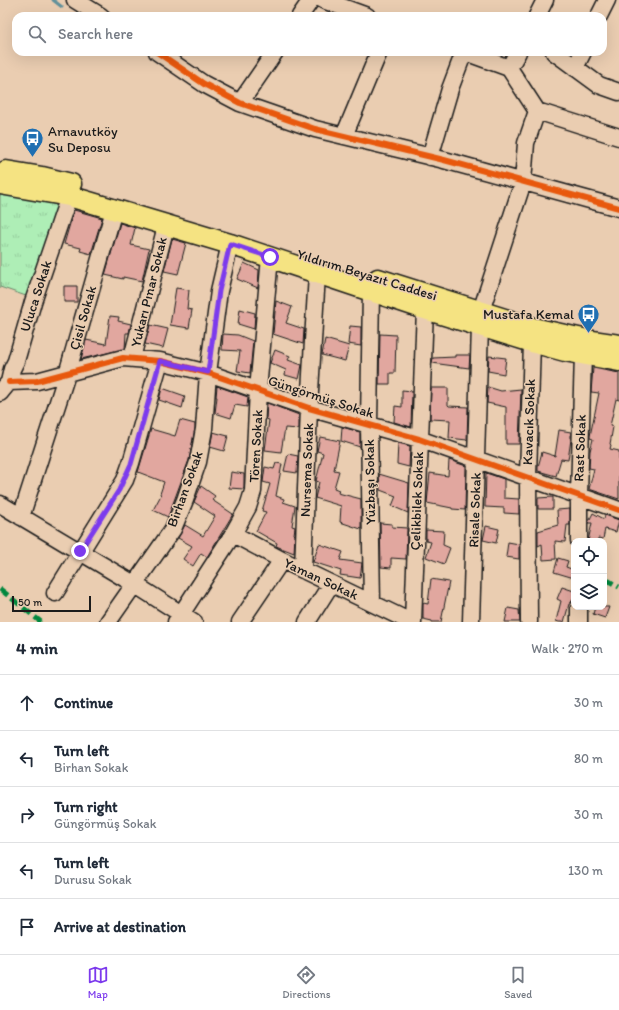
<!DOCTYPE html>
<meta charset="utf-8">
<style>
body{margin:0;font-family:Itim,sans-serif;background:#f6f6f7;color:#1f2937}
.controls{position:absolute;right:12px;bottom:12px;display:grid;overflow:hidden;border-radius:8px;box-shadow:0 4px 16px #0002}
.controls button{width:36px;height:36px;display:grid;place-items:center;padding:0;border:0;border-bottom:1px solid #e0e1e3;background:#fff;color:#1f2937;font:20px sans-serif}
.scale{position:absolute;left:12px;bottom:10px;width:79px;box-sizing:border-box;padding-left:4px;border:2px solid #1c1c1c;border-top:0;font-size:11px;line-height:14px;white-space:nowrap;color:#1c1c1c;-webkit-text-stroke:3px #eacdb1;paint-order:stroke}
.stop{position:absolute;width:12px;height:12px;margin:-9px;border:3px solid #7c3aed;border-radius:50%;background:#fff}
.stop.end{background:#7c3aed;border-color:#fff;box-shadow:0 1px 4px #0008}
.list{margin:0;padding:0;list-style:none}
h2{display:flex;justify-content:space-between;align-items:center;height:52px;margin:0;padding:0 16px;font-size:17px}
h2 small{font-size:13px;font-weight:400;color:#747a83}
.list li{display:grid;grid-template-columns:26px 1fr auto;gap:12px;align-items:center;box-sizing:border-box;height:56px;padding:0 16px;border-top:1px solid #e0e1e3}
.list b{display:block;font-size:15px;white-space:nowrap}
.list p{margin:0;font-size:13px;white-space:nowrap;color:#747a83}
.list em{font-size:13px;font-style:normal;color:#747a83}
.icon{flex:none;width:22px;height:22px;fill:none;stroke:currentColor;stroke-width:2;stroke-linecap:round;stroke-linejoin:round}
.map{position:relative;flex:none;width:619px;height:622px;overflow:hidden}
.search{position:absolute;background:#fff;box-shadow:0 4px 16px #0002;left:12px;right:12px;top:12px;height:44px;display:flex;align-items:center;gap:10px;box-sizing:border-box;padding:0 14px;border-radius:12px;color:#747a83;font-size:15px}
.sheet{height:332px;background:#fff}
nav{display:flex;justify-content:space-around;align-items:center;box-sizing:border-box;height:56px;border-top:1px solid #e0e1e3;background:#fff;font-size:11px;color:#747a83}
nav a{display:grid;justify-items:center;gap:2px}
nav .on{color:#7c3aed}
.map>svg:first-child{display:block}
.park{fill:url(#park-tufts);stroke:#658569}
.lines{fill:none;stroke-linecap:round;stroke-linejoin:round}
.stream{stroke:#62919b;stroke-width:3}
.building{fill:#e1a79f;stroke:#1c1c1c}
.minor-casing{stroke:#1c1c1c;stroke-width:19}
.major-casing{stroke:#1c1c1c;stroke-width:23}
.minor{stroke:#eacdb1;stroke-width:16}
.major{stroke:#f5e382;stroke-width:20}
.quiet{stroke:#00873e;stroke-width:5;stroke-dasharray:10 5;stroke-linecap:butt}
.cycleway-casing{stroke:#eacdb1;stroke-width:8}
.cycleway{stroke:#e8590c;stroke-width:6}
.route{stroke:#7c3aed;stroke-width:5}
.labels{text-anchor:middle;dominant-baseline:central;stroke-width:3;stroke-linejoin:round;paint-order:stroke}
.poi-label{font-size:14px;fill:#1c1c1c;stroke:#eacdb1;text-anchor:start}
.street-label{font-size:14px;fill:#1c1c1c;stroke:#eacdb1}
</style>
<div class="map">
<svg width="619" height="622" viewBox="0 0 619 622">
<defs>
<pattern id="park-tufts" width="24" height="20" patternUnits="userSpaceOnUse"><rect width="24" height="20" fill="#aeeeb6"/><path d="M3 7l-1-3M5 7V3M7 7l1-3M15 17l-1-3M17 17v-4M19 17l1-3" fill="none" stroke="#95cc9c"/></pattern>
</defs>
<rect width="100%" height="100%" fill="#eacdb1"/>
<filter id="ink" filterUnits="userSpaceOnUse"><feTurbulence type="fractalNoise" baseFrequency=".025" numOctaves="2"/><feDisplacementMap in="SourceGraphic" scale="8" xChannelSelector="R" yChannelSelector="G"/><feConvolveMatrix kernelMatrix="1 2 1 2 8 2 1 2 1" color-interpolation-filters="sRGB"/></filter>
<g filter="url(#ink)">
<path class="park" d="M0 189 62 200 31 294 26 296 0 287Z"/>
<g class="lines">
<path class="stream" d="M53 0 62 7"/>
</g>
<path class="building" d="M74 210 102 218 91 254 80 251 81 248 64 244Z
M120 223 135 228 131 245 149 249 142 281 123 277V279L105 275Z
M172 239 186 243 178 274 164 271Z
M244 263 259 270 258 288 237 279Z
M64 286H77V302H64Z
M176 288 189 290 187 309 192 310 189 328 170 325Z
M276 301 292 307 286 323 304 329 303 344 273 334Z
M240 309 255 313 254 329 238 324Z
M110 316 119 317 118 321 131 324 129 333H126L125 349 81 359 86 340 106 344Z
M150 325 168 329 163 348 145 344Z
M350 326 361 327V346L348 344Z
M223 334 238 335 253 341 250 373 237 371 240 351 222 350Z
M380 334 396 335 395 373H390V384H379Z
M325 339 349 346 345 361 322 355Z
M275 350 290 356 288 360 302 365 299 379 285 375 286 370 270 363Z
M455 355H470L469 368 432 363 433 358 455 357Z
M489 356 506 358 504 374 488 371Z
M593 368 619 373V400L616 399 610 426 613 427 610 444 611 445 610 449 619 451V499L589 489 594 469 589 468 590 451 593 439 590 438V436L599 393 591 392Z
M217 386 248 397 247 407 235 405 231 418 215 413 217 397H216Z
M488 387 501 391 521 389 519 444H506V407L487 403Z
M162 388 185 396 182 408 159 400Z
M431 388H448V405L449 406 468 407 467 440 449 438 450 420 430 419Z
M402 390 412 391 411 427 394 422 395 406 402 407Z
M267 403 299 415V429L285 428 281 452 265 450 269 420 266 419Z
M180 420 195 424V428L189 460 168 517 153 510 161 495 160 494 164 482 138 472 151 429 175 436Z
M342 427 360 432V447L341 441Z
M559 430 571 432V439L568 460 561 459 556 476 538 471V467L542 452 555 456Z
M213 432 228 436 224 451 210 447Z
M320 437 340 441 334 470 339 471 334 488 339 490 338 493 361 499V529L340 522 341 506 315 498 319 482 316 481 323 453 317 451Z
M398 443 410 446 409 467 397 464Z
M288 454 298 456 297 473 284 471Z
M449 460 466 466 465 510 452 509V508L427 503 430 473 448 476Z
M276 463 282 464 276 496 284 499 283 502 295 506 292 526 295 527 294 534 295 535 294 553 276 546 277 543 256 531 266 512 262 511 270 484 263 482 265 467 274 469Z
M231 472 244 474V489L229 488Z
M486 473 504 479V498L519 499V514L504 513V508L485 507Z
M379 474 409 483 408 513 392 506 396 496 380 490Z
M201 486 215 496 212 500 233 514 207 557 201 553 193 566 183 559 192 546 178 538 185 525 203 536 215 516 194 502Z
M553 497V509H538V498Z
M570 509V525H567L565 542 555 541 556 559 543 560 542 544 538 546V531L558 525 557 510Z
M593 513 604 519 605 515 619 520 616 532 605 529 603 539 598 538V541H588L592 523H588Z
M380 523 392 524V527L407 528 406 559 391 558V568L381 567Z
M486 526 499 529 496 543 483 540Z
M426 530 444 531 443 545 450 548 444 564 426 557 431 542 426 541Z
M508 542 519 544V559L506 557Z
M319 544 343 552 340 560 362 563 360 578 340 575 341 571 313 562Z
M558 558 568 561 566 567 574 570V578L554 572Z
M431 579 449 582 441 622H432V621L423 619V603L428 604Z
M562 587 574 591V598L570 604H569L564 622H559L556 621 561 601 557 599Z
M595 607H609L605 618 593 614Z
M508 608 519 610 520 622H505Z"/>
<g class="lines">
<defs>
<path id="minor" d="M75 0 101 16
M323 0 367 16
M300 16 311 0
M537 16 545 0
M599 16 607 0
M157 52 204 84 240 103 315 129 444 160 619 208
M465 52 509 68 537 111 619 137
M554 52 599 85 619 92
M509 68 518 52
M575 68 583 52
M240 103 275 52
M344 136 379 52
M430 157 450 89 464 52
M371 290 369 425 372 603
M481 311 523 182 526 143 537 111
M132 358 166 226
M9 382 37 381 123 358 160 361 208 373 309 408 419 439 619 510
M0 393 9 382 12 369 16 361 33 302 69 196
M0 504 134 584 194 622
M21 517 67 374 114 210
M233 534 282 560 411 622
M579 541V495L583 354
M303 570 309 408 317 274
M55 593 125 480 131 463 160 361
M579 607V622
M108 622 173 529 185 500 198 462 204 429 208 373 219 291 230 244
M176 622 233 534 248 507 253 491 258 390 270 257
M240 622 282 560
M307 622 331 584
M413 622 425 309
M471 622 480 326
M529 622 528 476 532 342"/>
<path id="major" d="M6 171 42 177 71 184
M0 184 69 196 230 244 425 309 532 342 565 351 619 361
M378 279 533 328 592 341 619 345"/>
</defs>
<use href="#minor" class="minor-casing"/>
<use href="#major" class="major-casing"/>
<use href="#minor" class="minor"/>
<use href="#major" class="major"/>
<path class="quiet" d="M604 581H609L619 587
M0 589 41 622"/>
<defs>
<path id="cycleway" d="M157 52 204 84 240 103 315 129 444 160 619 208
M9 382 37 381 123 358 160 361 208 373 309 408 419 439 619 510"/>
</defs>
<use href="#cycleway" class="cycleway-casing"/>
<use href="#cycleway" class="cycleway"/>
</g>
</g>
<g class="lines" filter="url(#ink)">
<path class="route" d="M80 551 119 490 131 464 160 361 208 372 219 291 230 244 270 257"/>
</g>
<defs>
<symbol id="bus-pin" viewBox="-11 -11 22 30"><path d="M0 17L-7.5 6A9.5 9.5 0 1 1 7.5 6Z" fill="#1f6fb2" stroke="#eacdb1"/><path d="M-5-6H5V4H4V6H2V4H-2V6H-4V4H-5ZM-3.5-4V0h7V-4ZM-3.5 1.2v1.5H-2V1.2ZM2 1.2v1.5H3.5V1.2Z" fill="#fff"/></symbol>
</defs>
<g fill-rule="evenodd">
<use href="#bus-pin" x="20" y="126" width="25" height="34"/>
<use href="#bus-pin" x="576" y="302" width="25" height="34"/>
</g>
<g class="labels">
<g class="poi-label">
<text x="48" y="131">Arnavutköy<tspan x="48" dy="16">Su Deposu</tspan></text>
<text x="574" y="314" text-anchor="end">Mustafa Kemal</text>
</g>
<g class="street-label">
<text transform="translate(367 275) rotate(17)">Yıldırım Beyazıt Caddesi</text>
<text transform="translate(149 292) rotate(-76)">Yukarı Pınar Sokak</text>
<text transform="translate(36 296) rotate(-72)">Uluca Sokak</text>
<text transform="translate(83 318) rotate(-74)">Çisil Sokak</text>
<text transform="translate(321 397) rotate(18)">Güngörmüş Sokak</text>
<text transform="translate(529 422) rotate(-88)">Kavacık Sokak</text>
<text transform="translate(256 446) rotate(-87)">Tören Sokak</text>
<text transform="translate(580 448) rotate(-88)">Rast Sokak</text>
<text transform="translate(307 470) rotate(-88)">Nursema Sokak</text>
<text transform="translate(370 482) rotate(-91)">Yüzbaşı Sokak</text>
<text transform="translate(185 489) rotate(-70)">Birhan Sokak</text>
<text transform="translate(417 501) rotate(-88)">Çelikbilek Sokak</text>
<text transform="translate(475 510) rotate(-88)">Risale Sokak</text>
<text transform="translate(321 579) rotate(25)">Yaman Sokak</text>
</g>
</g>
</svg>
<div class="controls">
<button><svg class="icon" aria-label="locate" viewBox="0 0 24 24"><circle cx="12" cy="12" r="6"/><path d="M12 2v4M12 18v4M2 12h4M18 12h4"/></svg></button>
<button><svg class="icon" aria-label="layers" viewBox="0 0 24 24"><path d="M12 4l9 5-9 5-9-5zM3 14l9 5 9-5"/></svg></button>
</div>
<div class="scale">50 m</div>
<div class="stop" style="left:270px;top:257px"></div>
<div class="stop end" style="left:80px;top:551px"></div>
<div class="search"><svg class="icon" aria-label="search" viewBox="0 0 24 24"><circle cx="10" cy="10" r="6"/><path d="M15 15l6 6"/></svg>Search here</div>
</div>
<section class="sheet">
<h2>4 min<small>Walk · 270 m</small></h2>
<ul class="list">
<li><svg class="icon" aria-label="ahead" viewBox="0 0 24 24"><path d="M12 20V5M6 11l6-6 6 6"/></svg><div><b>Continue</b></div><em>30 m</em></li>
<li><svg class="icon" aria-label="left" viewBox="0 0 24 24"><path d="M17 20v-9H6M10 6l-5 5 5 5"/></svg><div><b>Turn left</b><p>Birhan Sokak</p></div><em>80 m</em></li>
<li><svg class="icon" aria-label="right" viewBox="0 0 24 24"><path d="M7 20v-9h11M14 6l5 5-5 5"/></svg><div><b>Turn right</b><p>Güngörmüş Sokak</p></div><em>30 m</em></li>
<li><svg class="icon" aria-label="left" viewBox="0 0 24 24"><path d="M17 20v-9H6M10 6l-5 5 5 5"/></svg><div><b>Turn left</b><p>Durusu Sokak</p></div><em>130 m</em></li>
<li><svg class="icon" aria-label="arrive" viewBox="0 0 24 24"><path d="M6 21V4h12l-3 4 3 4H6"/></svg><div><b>Arrive at destination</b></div></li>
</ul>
</section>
<nav>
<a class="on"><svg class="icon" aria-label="map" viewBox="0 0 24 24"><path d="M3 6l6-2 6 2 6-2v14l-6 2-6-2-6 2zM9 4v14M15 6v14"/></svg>Map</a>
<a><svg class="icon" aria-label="directions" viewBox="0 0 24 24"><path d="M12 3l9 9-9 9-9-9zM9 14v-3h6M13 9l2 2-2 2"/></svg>Directions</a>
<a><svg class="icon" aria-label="saved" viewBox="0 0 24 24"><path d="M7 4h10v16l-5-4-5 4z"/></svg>Saved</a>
</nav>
